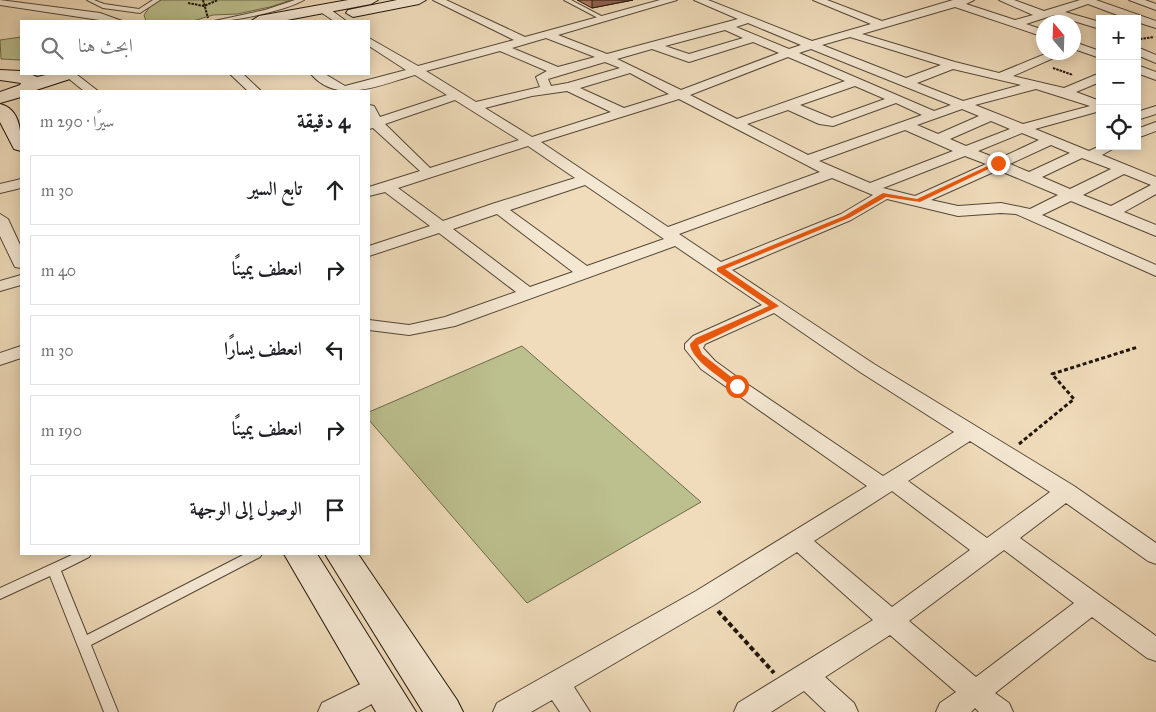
<!DOCTYPE html>
<html lang="ar">
<meta charset="utf-8">
<style>
body{margin:0;font-family:"IM FELL Great Primer",Amiri,serif;background:#f6f6f6;color:#202124;direction:rtl}
.controls{position:absolute;right:15px;top:15px;display:grid;overflow:hidden;border-radius:0px;box-shadow:0 2px 12px #0003}
.controls button{width:45px;height:45px;display:grid;place-items:center;padding:0;border:0;border-bottom:1px solid #e0e0e0;background:#fff;color:#202124;font:25px sans-serif}
.compass{position:absolute;left:1036px;top:15px;width:45px;height:45px;border-radius:50%;background:#fff;box-shadow:0 2px 12px #0003;rotate:341deg}
.stop{position:absolute;width:15px;height:15px;margin:-11px;border:4px solid #ea580c;border-radius:50%;background:#fff}
.stop.end{background:#ea580c;border-color:#fff;box-shadow:0 1px 5px #0008}
.list{margin:0;padding:0;list-style:none}
h2{display:flex;justify-content:space-between;align-items:center;height:65px;margin:0;padding:0 20px;font-size:21px}
h2 small{font-size:16px;font-weight:400;color:#757577}
.list li{display:grid;grid-template-columns:32px 1fr auto;gap:15px;align-items:center;box-sizing:border-box;height:70px;margin:0 10px 10px;padding:0 10px;border:1px solid #e0e0e0;border-radius:0px}
.list b{display:block;font-size:19px;white-space:nowrap}
.list em{font-size:16px;font-style:normal;color:#757577}
.icon{flex:none;width:28px;height:28px;fill:none;stroke:currentColor;stroke-width:2;stroke-linecap:round;stroke-linejoin:round}
.map{position:relative;flex:none;width:1156px;height:712px;overflow:hidden;direction:ltr}
.search{position:absolute;background:#fff;box-shadow:0 2px 12px #0003;left:20px;top:20px;width:350px;height:55px;display:flex;align-items:center;gap:12px;box-sizing:border-box;padding:0 18px;border-radius:0px;color:#757577;font-size:19px}
.panel{position:absolute;background:#fff;box-shadow:0 2px 12px #0003;left:20px;top:90px;width:350px;height:465px;border-radius:0px;direction:rtl}
.map>svg:first-child{display:block}
.green{fill:#bcbf8e;stroke:#6e6a4c}
.lines{fill:none;stroke-linecap:round;stroke-linejoin:round}
.lane-casing{stroke:#544737;stroke-width:2}
.street-casing{stroke:#544737;stroke-width:2}
.secondary-casing{stroke:#20150b;stroke-width:2}
.path-far2{stroke:#20150b;stroke-width:2;stroke-dasharray:2.5 1;stroke-linecap:butt}
.path-far1{stroke:#20150b;stroke-width:3;stroke-dasharray:4 2.5;stroke-linecap:butt}
.path{stroke:#20150b;stroke-width:4;stroke-dasharray:5 3;stroke-linecap:butt}
.lane{fill:#f5e8d3;fill-rule:evenodd}
.street{fill:#f5e8d3;fill-rule:evenodd}
.secondary{fill:#f5e8d3;fill-rule:evenodd}
.wall{fill:#b17864;stroke:#20150b}
.shaded-wall{fill:#906151;stroke:#20150b}
.route{fill:#ea580c}
</style>
<div class="map">
<svg width="1156" height="712" viewBox="0 0 1156 712">
<rect width="100%" height="100%" fill="#f0dcbb"/>
<filter id="stains"><feTurbulence type="fractalNoise" baseFrequency=".004" numOctaves="4"/><feColorMatrix values="0 0 0 0 .2 0 0 0 0 .09 0 0 0 0 .02 0 0 0 .5 -.17"/></filter>
<radialGradient id="worn" r=".72"><stop offset=".6" stop-color="#630" stop-opacity="0"/><stop offset="1" stop-color="#630" stop-opacity=".3"/></radialGradient>
<path class="green" d="M159 0H291L270 7 237 14 213 15 193 21H146L144 15 151 5Z
M21 37V60L1 59 0 40Z
M522 346 701 502 527 603 369 420V412Z"/>
<g class="lines">
<defs>
<path id="lane" d="M87 0H94L104 4 139 9 153 0H160L140 13 103 8Z
M295 0H304C287 10 234 22 214 21L265 10Z
M564 0H571L605 18 600 19Z
M74 554H91L89 557 61 571 87 635 245 554H262L260 557 91 645 118 712H104L50 576 0 599V588Z"/>
<path id="street" d="M0 0 100 13 122 21H106L0 5Z
M433 0H446L525 37 660 0H677L558 35 607 54 738 19 694 0H708L812 41 871 24 813 0H827L882 21 953 0H974L966 4 1015 20 1033 15 999 0H1014L1044 11 1080 0H1096L1156 21V28L1137 22V19H1128L1088 4 1065 12 1100 22V29L1054 15 1026 24 1044 30V37L955 7 862 34 955 62 999 73 1050 52H1067L1013 76 1064 88 1100 73V82L1076 92 1100 101V111L1035 129 1089 151 1100 146H1118L1102 155 1156 177V194L1124 212 1156 225V236L1071 201 1042 215 1156 265V276L1016 214 1001 213 958 216 887 199 851 220 732 270 874 364 1074 486 1156 543V564L1148 561 1066 503 1020 538 1156 636V661L1147 658 1092 617 995 693 1009 703 1013 712H979L975 708 971 712H936L940 703 956 692 890 635 825 677 854 703 858 712H826L804 691 771 712H734L738 703 873 620 797 552 714 605 574 687 590 712H560L552 700 531 712H493L497 703 696 591 867 486 701 369 685 349V344L693 336 762 305 675 246 455 326 409 335 369 330V320L409 325 445 317 516 292 439 233 369 256V246L430 226 385 192 369 196V187L420 171 373 128 369 129V105L374 106 380 117 447 95 415 75C382 84 338 106 311 74H325L345 86 406 70 369 46V38L418 66 514 40ZM748 23 801 45 789 49 736 27ZM725 30 743 38 689 54 665 46ZM850 37 941 65 906 78 822 45ZM546 38 595 57 558 67 512 48ZM753 42 779 53 681 90 617 59 652 49 689 62ZM811 49 951 105 934 111 799 53ZM500 51 547 71 536 77 540 87 476 102 426 71ZM788 57 845 81 737 119 690 95ZM605 62 620 68 568 83 551 86 548 79ZM953 69 1021 85 963 101 917 83ZM630 73 669 94 624 108 580 88ZM855 86 885 99 832 118 800 105ZM1036 89 1090 106 1023 124 975 105ZM567 91 611 112 532 137 485 108 532 96ZM679 99 820 172 668 227 541 142ZM455 100 519 140 430 168 385 124ZM896 103 922 115 808 155 747 124 788 110 819 124 833 126ZM962 109 979 116 938 134 917 125ZM991 121 1010 129 966 146 950 139ZM905 130 953 151 870 183 819 161ZM1022 133 1039 140 998 159 978 151ZM1051 145 1070 153 1029 172 1010 164ZM528 146 575 178 492 204 443 221 398 188ZM965 156 986 164 915 196 883 188ZM1082 158 1111 169 1070 189 1042 177ZM998 170 1058 195 1030 209 1001 203 958 206 931 200ZM1124 174 1151 185 1111 206 1083 195ZM832 178 873 195 841 214 721 262 679 234ZM585 185 664 239 587 266 510 210ZM497 214 573 272 530 287 453 229ZM774 313 860 372 954 432 883 476 744 382 715 361 703 348 705 344ZM970 441 1050 492 987 538 908 481ZM892 491 970 550 892 607 814 541ZM1004 550 1074 603 976 677 909 621Z
M1129 0H1145L1156 4V10Z
M323 6 327 7 346 21H334L319 11 318 9Z
M1074 42 1100 51V58L1074 49Z
M1137 47 1156 55V63L1137 55Z
M1137 65 1156 72V80L1137 73Z
M63 74H76L98 91H84Z
M230 74H243L261 91H248Z
M1156 106V114L1137 120V112Z
M1156 122V131L1137 138V129Z
M21 179V188L0 193V184Z
M0 214 8 219 21 247V268L15 267 13 263 0 236Z
M21 275V285L0 291V281Z
M21 346V358L0 365V353Z
M381 674 390 678 394 686 390 694 357 712H318L322 703Z"/>
<path id="secondary" d="M348 0H378L371 4 282 21H251L259 16Z
M397 0H426L419 4 353 17 346 13 348 10Z
M0 70 21 71V74H30L37 77 50 74H75L73 78 33 91H21V97L0 103V92L20 85 21 83 0 80Z
M0 104C21 109 21 133 21 151L14 149 0 122Z
M284 554H317L416 712H376Z
M325 554H358L457 700 463 712H423Z"/>
</defs>
<use href="#lane" class="lane-casing"/>
<use href="#street" class="street-casing"/>
<use href="#secondary" class="secondary-casing"/>
<path class="path-far2" d="M203 0 208 18
M188 3 204 6 218 0
M1140 39 1154 37
M1053 68 1073 75"/>
<path class="path-far1" d="M1019 444 1074 399 1052 374 1138 347"/>
<path class="path" d="M718 611 774 673"/>
<use href="#lane" class="lane"/>
<use href="#street" class="street"/>
<use href="#secondary" class="secondary"/>
</g>
<path class="wall" d="M577 0H633L592 8Z"/>
<path class="shaded-wall" d="M592 0H633L592 8Z"/>
<path class="route" d="M996 162 1001 163 920 202 886 197 849 218 725 269 779 306 698 345 702 354 740 384V388H734C723 379 690 359 690 344L696 338 769 306 717 271V268L844 216 883 193 917 199Z"/>
<rect width="100%" height="100%" filter="url(#stains)"/>
<rect width="100%" height="100%" fill="url(#worn)"/>
</svg>
<div class="controls">
<button>+</button>
<button>−</button>
<button><svg class="icon" aria-label="locate" viewBox="0 0 24 24"><circle cx="12" cy="12" r="6"/><path d="M12 2v4M12 18v4M2 12h4M18 12h4"/></svg></button>
</div>
<svg class="compass" viewBox="-18 -18 36 36"><path d="M0-13l5 13h-10z" fill="#e53935"/><path d="M0 13l5-13h-10z" fill="#757577"/></svg>
<div class="stop" style="left:737px;top:386px"></div>
<div class="stop end" style="left:998px;top:163px"></div>
<div class="search"><svg class="icon" aria-label="search" viewBox="0 0 24 24"><circle cx="10" cy="10" r="6"/><path d="M15 15l6 6"/></svg>ابحث هنا</div>
<section class="panel">
<h2>4 دقيقة<small>سيرًا · 290 m</small></h2>
<ul class="list">
<li><svg class="icon" aria-label="ahead" viewBox="0 0 24 24"><path d="M12 20V5M6 11l6-6 6 6"/></svg><div><b>تابع السير</b></div><em>30 m</em></li>
<li><svg class="icon" aria-label="right" viewBox="0 0 24 24"><path d="M7 20v-9h11M14 6l5 5-5 5"/></svg><div><b>انعطف يمينًا</b></div><em>40 m</em></li>
<li><svg class="icon" aria-label="left" viewBox="0 0 24 24"><path d="M17 20v-9H6M10 6l-5 5 5 5"/></svg><div><b>انعطف يسارًا</b></div><em>30 m</em></li>
<li><svg class="icon" aria-label="right" viewBox="0 0 24 24"><path d="M7 20v-9h11M14 6l5 5-5 5"/></svg><div><b>انعطف يمينًا</b></div><em>190 m</em></li>
<li><svg class="icon" aria-label="arrive" viewBox="0 0 24 24"><path d="M6 21V4h12l-3 4 3 4H6"/></svg><div><b>الوصول إلى الوجهة</b></div></li>
</ul>
</section>
</div>
